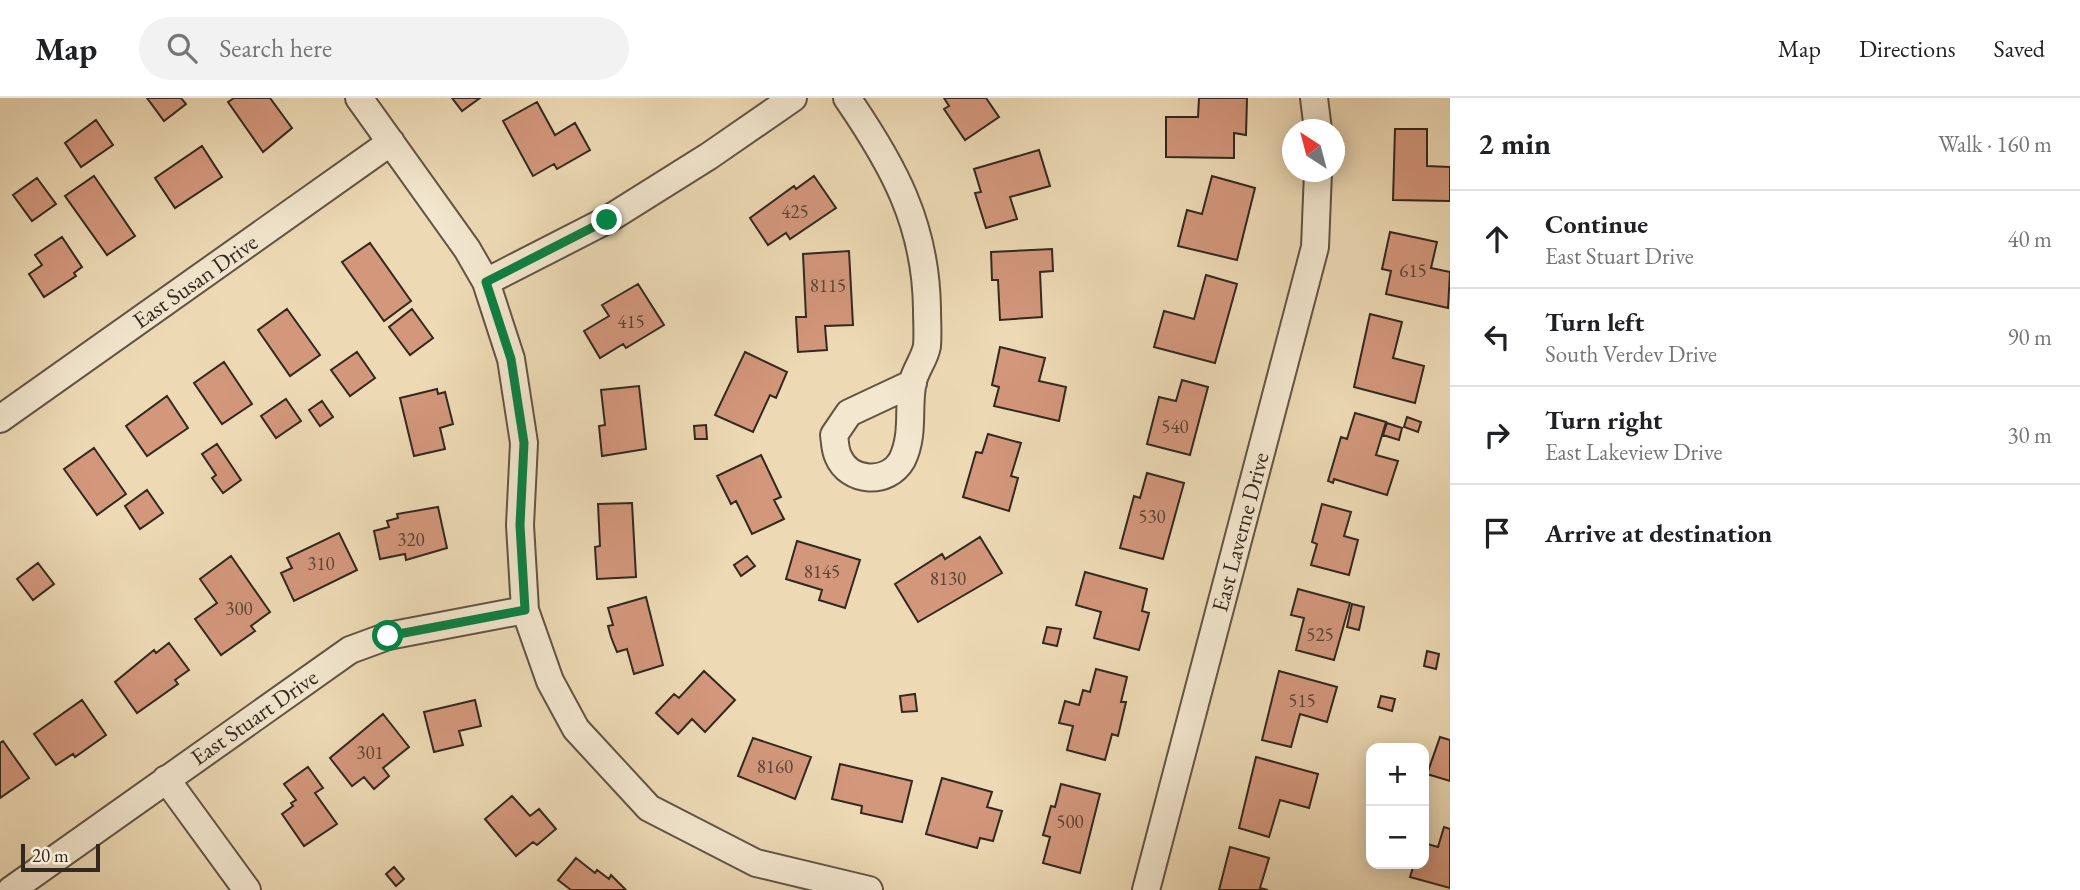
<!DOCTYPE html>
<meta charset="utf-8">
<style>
body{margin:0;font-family:"EB Garamond",serif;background:#f2f2f2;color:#202124}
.controls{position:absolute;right:21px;bottom:21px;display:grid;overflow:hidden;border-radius:14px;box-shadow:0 4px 18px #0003}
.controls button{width:63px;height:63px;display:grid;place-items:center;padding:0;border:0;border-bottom:2px solid #e0e0e0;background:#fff;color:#202124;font:35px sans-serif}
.compass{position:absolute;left:1282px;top:21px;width:63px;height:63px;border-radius:50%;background:#fff;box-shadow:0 4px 18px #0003;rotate:324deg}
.scale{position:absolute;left:21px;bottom:18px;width:79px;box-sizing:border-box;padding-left:7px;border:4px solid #32281f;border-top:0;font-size:19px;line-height:24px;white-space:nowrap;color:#32281f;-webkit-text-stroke:5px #f3e7cf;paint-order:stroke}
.stop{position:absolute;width:21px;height:21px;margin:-16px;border:5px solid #0b8043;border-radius:50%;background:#fff}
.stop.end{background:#0b8043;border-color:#fff;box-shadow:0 2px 7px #0008}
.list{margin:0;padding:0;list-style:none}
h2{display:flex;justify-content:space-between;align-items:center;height:91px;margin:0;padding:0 28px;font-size:30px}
h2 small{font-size:23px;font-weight:400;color:#757577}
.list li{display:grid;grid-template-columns:46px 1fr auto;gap:21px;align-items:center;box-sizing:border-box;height:98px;padding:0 28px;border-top:2px solid #e0e0e0}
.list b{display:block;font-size:26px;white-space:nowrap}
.list p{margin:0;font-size:23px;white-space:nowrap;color:#757577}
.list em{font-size:23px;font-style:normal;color:#757577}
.icon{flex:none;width:38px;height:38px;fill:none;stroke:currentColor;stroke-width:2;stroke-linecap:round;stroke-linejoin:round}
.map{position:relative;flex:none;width:1450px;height:792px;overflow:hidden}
header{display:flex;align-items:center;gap:42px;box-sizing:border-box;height:98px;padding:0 35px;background:#fff;border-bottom:2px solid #e0e0e0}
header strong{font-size:33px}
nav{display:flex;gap:38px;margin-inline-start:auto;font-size:24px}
.search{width:490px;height:63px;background:#f2f2f2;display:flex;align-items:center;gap:18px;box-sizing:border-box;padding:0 24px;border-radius:38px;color:#757577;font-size:26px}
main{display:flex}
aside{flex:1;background:#fff}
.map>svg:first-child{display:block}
.building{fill:#d3977c;stroke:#32281f;stroke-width:2}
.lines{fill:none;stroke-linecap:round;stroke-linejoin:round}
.minor-casing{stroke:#615444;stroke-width:30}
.minor{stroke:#f3e7cf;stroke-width:26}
.route{stroke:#0b8043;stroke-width:9}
.labels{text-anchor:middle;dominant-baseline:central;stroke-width:5;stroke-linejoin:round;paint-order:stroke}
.number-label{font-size:19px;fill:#5a4436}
.street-label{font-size:23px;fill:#32281f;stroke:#f3e7cf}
</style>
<header>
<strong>Map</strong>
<div class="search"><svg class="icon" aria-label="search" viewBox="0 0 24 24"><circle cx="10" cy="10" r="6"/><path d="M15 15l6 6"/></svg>Search here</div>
<nav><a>Map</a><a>Directions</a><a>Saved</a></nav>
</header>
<main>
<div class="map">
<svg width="1450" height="792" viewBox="0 0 1450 792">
<rect width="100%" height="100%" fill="#eddab5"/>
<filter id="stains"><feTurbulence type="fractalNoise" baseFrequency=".00286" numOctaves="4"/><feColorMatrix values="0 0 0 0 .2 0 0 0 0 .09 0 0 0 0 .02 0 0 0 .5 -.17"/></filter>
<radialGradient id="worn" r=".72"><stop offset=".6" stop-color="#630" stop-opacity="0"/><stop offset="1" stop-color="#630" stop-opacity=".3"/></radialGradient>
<path class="building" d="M147 0H181L186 6 164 23Z
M234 0H270L292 30 263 54 228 4Z
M452 0H480L462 13Z
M944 0H986L999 19 965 42 944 11 949 8Z
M1199 0H1247L1246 37 1234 35V60L1166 59V19H1198Z
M537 4 555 37 575 25 590 52 557 71 554 66 533 78 503 23Z
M96 22 113 47 81 69 65 45Z
M1395 31H1427V68L1450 69V103L1393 102Z
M202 48 222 79 175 110 155 80Z
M1039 52 1050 88 1010 99 1017 121 986 130 975 95 981 94 974 71Z
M94 78 135 138 107 157 65 98Z
M814 78 836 110 790 141 786 135 768 147 750 120 794 88 796 91Z
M1212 78 1255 90 1237 162 1178 148 1187 112 1202 116Z
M37 80 56 106 32 123 13 97Z
M1390 134 1437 144 1431 170 1450 174 1448 210 1386 196 1391 173 1382 171Z
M62 139 82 169 74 175 76 178 44 199 29 176 42 167 35 157Z
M370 145 411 203 384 223 342 164Z
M1052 151 1053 173 1040 174 1042 219 1000 222 998 182H992L991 154Z
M849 153 853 227 825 228 827 252 798 254 796 219H806L803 156Z
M1206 177 1237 186 1215 265 1154 249 1164 213 1194 221Z
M638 186 664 227 626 250 623 246 600 260 584 233 609 218 602 207Z
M287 211 320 257 290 278 258 232Z
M412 211 433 240 410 257 389 229Z
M1370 216 1402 224 1393 260 1424 268 1415 305 1354 289Z
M1000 249 1045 260 1039 283 1066 289 1059 323 994 308 999 289 992 287Z
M357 254 375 280 350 298 331 272Z
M745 254 787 274 776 300 770 297 753 334 715 317Z
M224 264 252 306 222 326 194 285Z
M1182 282 1208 289 1190 357 1147 346 1159 299 1176 303Z
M639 288 646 351 602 358 599 328 605 327 601 292Z
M437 291 438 296 445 294 453 326 440 330 445 351 414 358 400 300Z
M167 298 188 330 147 358 126 328Z
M286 301 301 323 276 340 261 318Z
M322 303 333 319 320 328 309 312Z
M1355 315 1386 324 1376 357 1398 363 1387 397 1334 381 1333 385 1328 383 1341 339 1347 341Z
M1407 319 1421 324 1418 334 1404 329Z
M1387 325 1402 330 1399 342 1383 337Z
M706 327 707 341H695L694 328Z
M988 336 1021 345 1011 378 1018 380 1009 413 963 399 976 354 982 355Z
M217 346 241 382 223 395 212 380 216 377 202 356Z
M94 350 126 396 97 417 64 371Z
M761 357 781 399 774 402 784 421 752 436 736 403 731 406 717 378Z
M1147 375 1184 385 1163 461 1120 450 1134 398 1140 400Z
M147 392 163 415 140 431 125 408Z
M632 405 636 479 597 481 595 449 600 448 598 406Z
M1322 406 1351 414 1344 438 1358 442 1349 477 1311 467 1317 446 1312 444Z
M438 409 447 450 406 462 405 456 380 461 374 433 389 429 387 423 398 420 397 416Z
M339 435 357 472 294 503 281 475 292 470 287 460Z
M980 439 1002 475 918 524 895 486 942 456 945 461Z
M797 443 860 462 845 510 819 502 822 492 786 481Z
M231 458 270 514 251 528 255 533 221 557 195 521 217 505 200 481Z
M747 458 755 468 741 478 734 467Z
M38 465 54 486 33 502 17 481Z
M1085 474 1147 491 1142 513 1149 515 1139 552 1094 540 1101 514 1076 507Z
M1298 491 1350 505 1334 562 1296 552 1304 520 1291 517Z
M646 499 663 567 634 576 627 551 617 554 611 539 608 528 613 527 608 510Z
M1352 506 1364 509 1359 532 1347 529Z
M1047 529 1061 531 1057 548 1043 545Z
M169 545 189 572 175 582 178 586 137 615 115 584 154 552 156 555Z
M1427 553 1439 556 1436 571 1424 568Z
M1096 571 1127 579 1121 604H1126L1118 638 1112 636 1105 662 1067 652 1073 628 1059 625 1065 603 1079 607 1083 592 1090 594Z
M704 573 735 602 705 634 692 621 678 636 656 615 674 596 679 600Z
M1279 573 1337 589 1327 624 1300 616 1291 649 1262 642Z
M915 596 917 613 902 614 900 598Z
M1381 598 1395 601 1392 613 1378 609Z
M82 602 106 637 75 659 73 656 56 667 34 636Z
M475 602 481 628 459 633 463 647 434 654 424 614Z
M383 616 409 649 383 670 389 678 374 691 364 679 352 688 330 660Z
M1440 639 1450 642V683L1427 676Z
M753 640 811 659 795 701 738 678Z
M3 643 29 680 0 700V645Z
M1256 659 1318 676 1309 710 1280 702 1269 739 1239 730Z
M840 666 912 683 902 724 861 715 862 708 832 701Z
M308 669 323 690 315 695 337 726 304 748 282 716 293 708 291 705 296 702 284 686Z
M942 680 992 694 987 709 1002 713 993 743 980 740 977 750 926 736Z
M1061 686 1100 696 1080 775 1043 765 1050 739 1043 737 1051 708 1055 709Z
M512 698 530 718 539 711 556 731 537 747 533 744 516 758 485 721Z
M1444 729 1450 731V790L1410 779 1414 766H1424V745L1438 749Z
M1230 749 1269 760 1260 790 1268 792H1219Z
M576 760 595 775 597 772 609 781 611 777 626 792H571L558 782Z
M394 769 404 781 396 788 386 776Z"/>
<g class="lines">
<defs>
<path id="minor" d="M359 0 467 151 486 184 511 261 524 345 520 427 525 512 550 583 576 631 649 710 756 765 869 792
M847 0C893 67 926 126 927 211 927 223 928 236 927 248 925 260 916 271 913 283 907 307 915 336 902 362 888 387 849 385 838 358 835 352 835 343 834 337L849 315 913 285
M1314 0 1318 32
M486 184 607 122 709 58 793 0
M0 321 391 44
M166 681 247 792
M11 792 350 552 388 538 525 512
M1146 792 1315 149 1318 74"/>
</defs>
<use href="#minor" class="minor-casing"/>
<use href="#minor" class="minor"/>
</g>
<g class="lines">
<path class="route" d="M388 538 525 512 520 427 524 345 511 261 486 184 607 122"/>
</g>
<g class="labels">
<g class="number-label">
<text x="795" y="113">425</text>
<text x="1413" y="172">615</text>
<text x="828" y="187">8115</text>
<text x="631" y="223">415</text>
<text x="1175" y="328">540</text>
<text x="1152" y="418">530</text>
<text x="411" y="441">320</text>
<text x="321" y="465">310</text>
<text x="822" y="473">8145</text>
<text x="948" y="480">8130</text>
<text x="239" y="510">300</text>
<text x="1320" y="536">525</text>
<text x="1302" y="602">515</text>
<text x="370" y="654">301</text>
<text x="775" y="668">8160</text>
<text x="1070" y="723">500</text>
</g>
<g class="street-label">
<text transform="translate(195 183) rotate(-35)">East Susan Drive</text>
<text transform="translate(1240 434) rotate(-75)">East Laverne Drive</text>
<text transform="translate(254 619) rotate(-35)">East Stuart Drive</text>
</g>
</g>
<rect width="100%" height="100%" filter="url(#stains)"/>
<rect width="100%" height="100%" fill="url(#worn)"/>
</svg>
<div class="controls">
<button>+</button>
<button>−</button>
</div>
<svg class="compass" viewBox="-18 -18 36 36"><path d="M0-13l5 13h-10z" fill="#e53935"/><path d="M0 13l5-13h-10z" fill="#757577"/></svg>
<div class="scale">20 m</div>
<div class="stop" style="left:388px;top:538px"></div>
<div class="stop end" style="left:607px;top:122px"></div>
</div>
<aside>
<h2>2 min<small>Walk · 160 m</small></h2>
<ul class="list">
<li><svg class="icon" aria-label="ahead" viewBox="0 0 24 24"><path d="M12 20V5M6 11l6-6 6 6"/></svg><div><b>Continue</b><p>East Stuart Drive</p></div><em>40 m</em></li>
<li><svg class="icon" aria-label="left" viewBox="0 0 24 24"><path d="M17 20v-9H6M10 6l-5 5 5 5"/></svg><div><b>Turn left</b><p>South Verdev Drive</p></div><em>90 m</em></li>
<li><svg class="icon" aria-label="right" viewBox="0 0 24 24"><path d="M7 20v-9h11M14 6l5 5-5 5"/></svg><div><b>Turn right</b><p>East Lakeview Drive</p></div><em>30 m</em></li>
<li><svg class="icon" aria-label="arrive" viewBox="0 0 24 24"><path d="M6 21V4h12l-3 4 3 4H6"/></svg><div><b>Arrive at destination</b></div></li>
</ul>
</aside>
</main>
